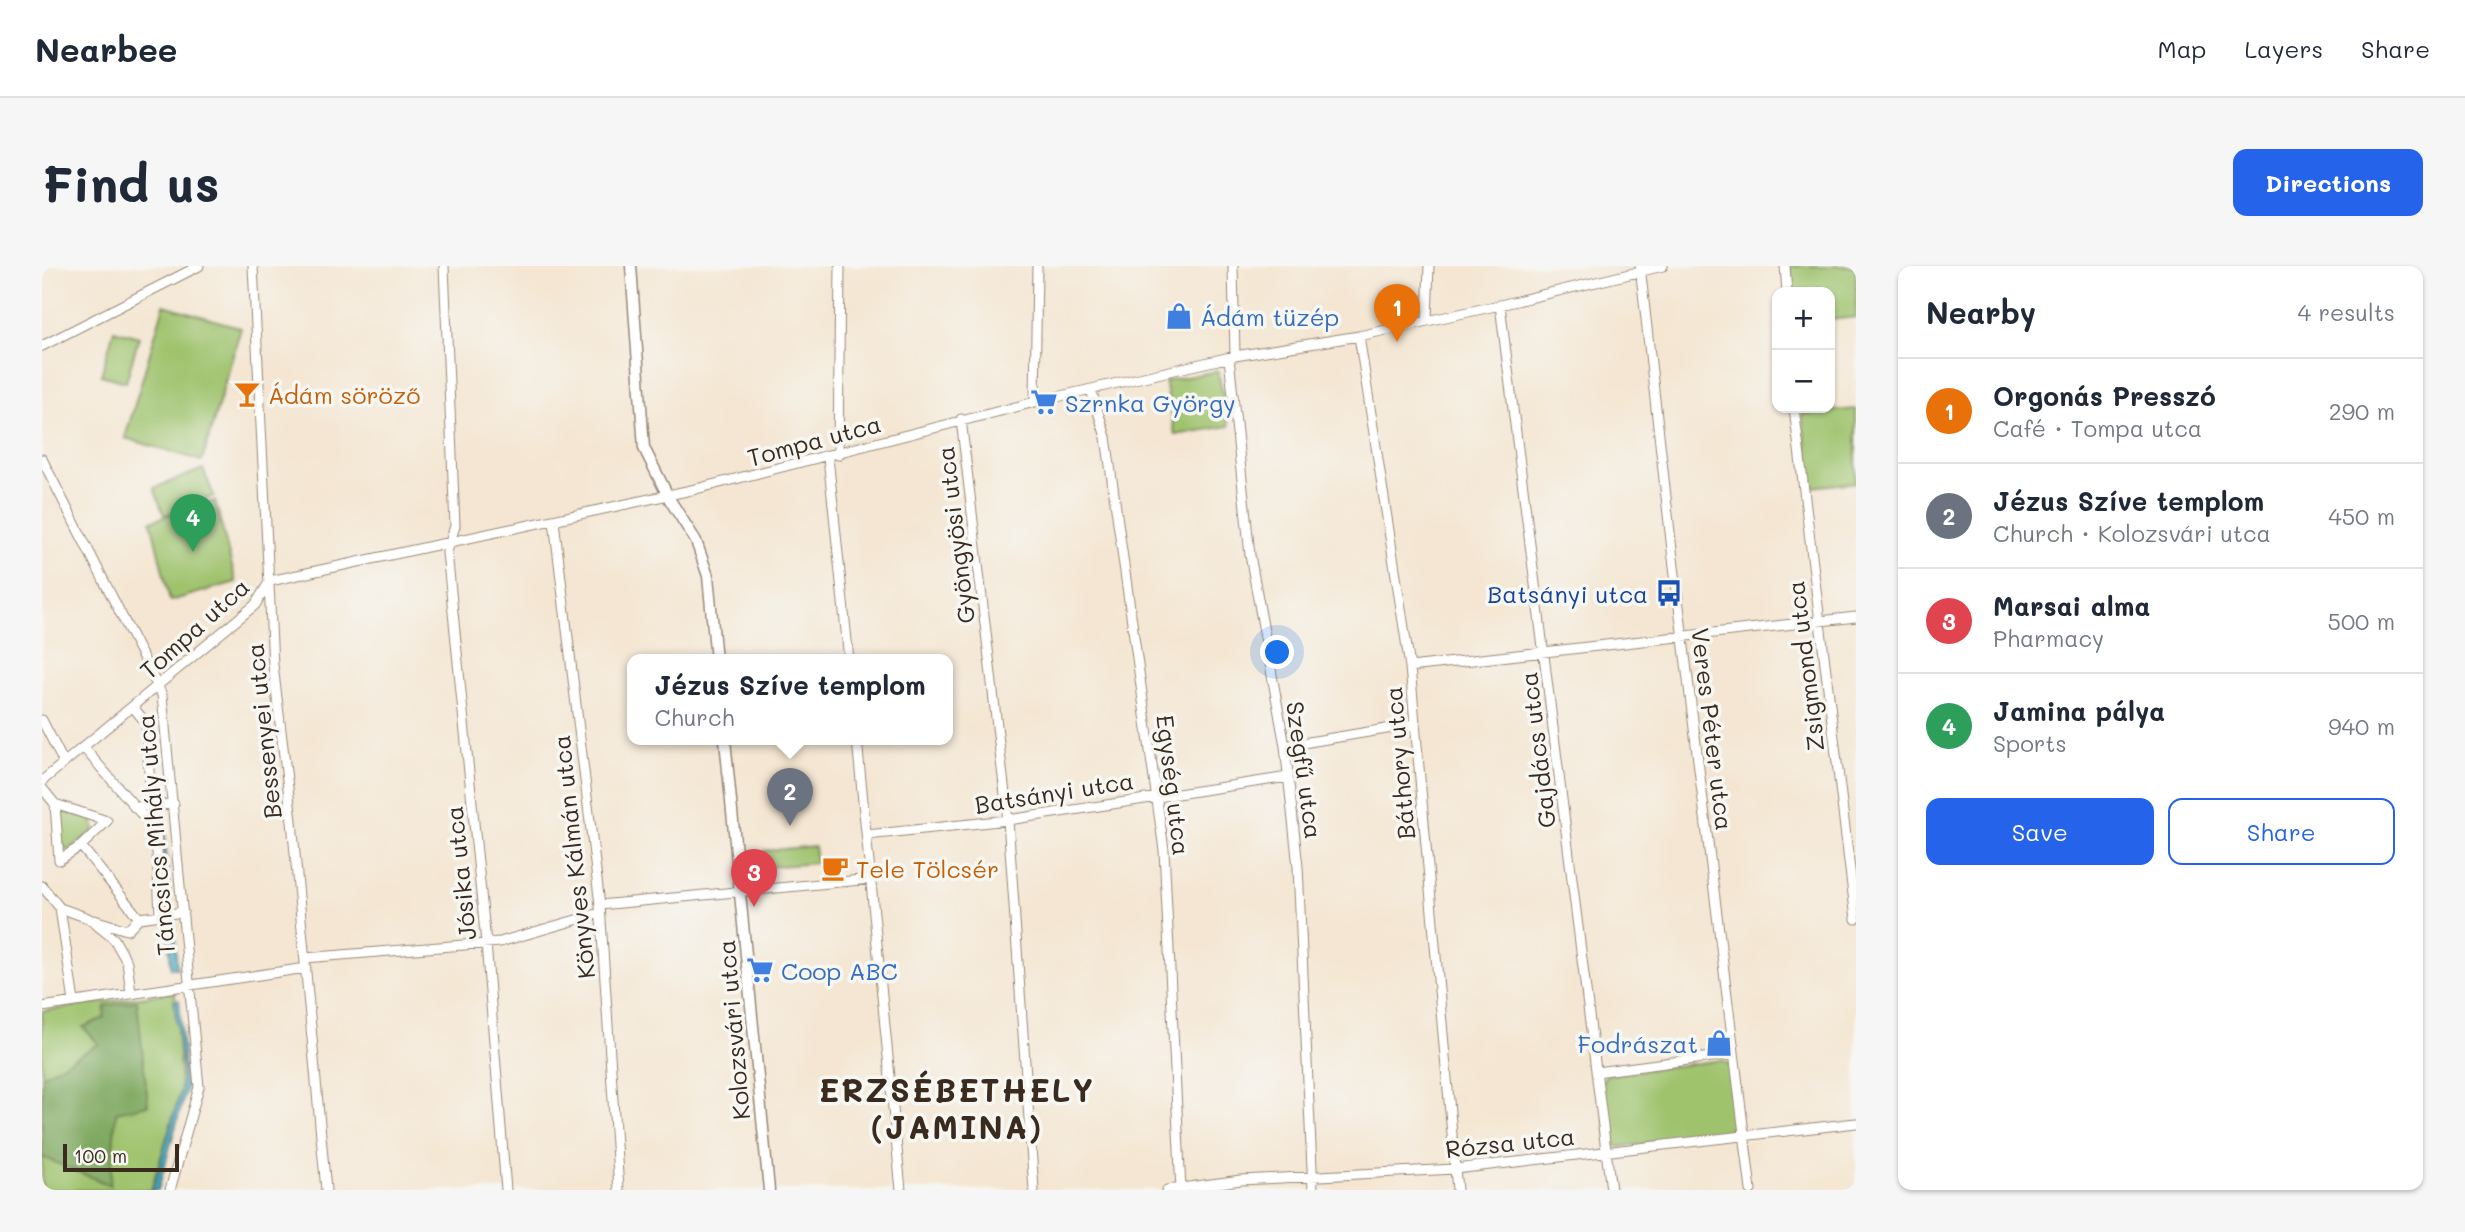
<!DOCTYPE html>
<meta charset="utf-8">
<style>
body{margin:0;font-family:Mali,sans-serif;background:#f6f6f7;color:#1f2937}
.controls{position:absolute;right:21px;top:21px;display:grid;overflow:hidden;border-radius:14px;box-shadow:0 2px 5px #0004}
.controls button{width:63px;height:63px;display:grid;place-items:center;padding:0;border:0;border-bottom:2px solid #e0e1e3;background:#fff;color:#1f2937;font:35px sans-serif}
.scale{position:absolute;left:21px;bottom:18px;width:116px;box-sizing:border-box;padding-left:7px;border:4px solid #3b2a1e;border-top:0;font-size:19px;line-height:24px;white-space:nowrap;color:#3b2a1e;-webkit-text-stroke:5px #f6f6f2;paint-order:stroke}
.you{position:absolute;left:1236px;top:387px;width:24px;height:24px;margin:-18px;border:5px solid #fff;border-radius:50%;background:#1a73e8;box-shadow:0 0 0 10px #1a73e833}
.badge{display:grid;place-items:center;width:46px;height:46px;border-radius:50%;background:#2563eb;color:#fff;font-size:23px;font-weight:700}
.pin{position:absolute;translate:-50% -58px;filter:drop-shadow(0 2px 4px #0008)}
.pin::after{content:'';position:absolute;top:37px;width:24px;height:21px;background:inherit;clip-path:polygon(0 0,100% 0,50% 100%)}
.popup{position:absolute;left:585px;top:388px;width:326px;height:91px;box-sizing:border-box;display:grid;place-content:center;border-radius:14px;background:#fff;filter:drop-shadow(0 2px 5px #0005);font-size:23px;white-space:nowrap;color:#747a83}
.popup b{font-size:26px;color:#1f2937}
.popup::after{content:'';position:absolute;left:50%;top:100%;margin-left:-14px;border:14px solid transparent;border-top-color:#fff}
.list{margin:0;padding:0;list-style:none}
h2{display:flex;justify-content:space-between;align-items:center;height:91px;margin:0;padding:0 28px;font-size:30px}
h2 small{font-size:23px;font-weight:400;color:#747a83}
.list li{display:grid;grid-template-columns:46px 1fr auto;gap:21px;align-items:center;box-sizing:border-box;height:105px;padding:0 28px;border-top:2px solid #e0e1e3}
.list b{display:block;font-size:26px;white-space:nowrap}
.list p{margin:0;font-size:23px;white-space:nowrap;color:#747a83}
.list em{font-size:23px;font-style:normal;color:#747a83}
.actions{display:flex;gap:14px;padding:21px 28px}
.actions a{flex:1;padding:16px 0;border:2px solid #2563eb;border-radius:14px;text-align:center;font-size:24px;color:#2563eb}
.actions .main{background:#2563eb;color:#fff}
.map{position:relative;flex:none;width:1814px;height:924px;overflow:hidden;border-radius:14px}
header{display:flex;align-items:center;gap:42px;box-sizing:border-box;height:98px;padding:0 35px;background:#fff;border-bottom:2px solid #e0e1e3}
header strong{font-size:33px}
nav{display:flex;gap:38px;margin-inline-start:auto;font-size:24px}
.intro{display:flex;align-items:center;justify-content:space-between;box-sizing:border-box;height:168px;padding:0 42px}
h1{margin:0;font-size:49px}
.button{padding:18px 32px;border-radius:14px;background:#2563eb;color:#fff;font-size:24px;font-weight:700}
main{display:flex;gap:42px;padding:0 42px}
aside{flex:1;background:#fff;border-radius:14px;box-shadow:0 2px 5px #0004}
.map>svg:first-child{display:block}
.green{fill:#9fc36d;stroke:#6d7646;stroke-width:2}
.forest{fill:#7fa960;stroke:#5d6a3f;stroke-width:2}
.water{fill:#42a9c2;stroke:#3e6a70;stroke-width:2}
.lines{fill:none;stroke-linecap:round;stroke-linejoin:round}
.minor-casing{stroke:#988878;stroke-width:11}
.tertiary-casing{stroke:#988878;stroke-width:13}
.minor{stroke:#fff;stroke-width:9}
.tertiary{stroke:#fff;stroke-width:10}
.labels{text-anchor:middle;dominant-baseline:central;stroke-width:7;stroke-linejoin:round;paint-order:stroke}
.shop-label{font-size:24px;fill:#366cbe;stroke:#f6f6f2;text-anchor:start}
.food-label{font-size:24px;fill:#c56008;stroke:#f6f6f2;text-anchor:start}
.street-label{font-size:24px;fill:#3b2a1e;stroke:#f6f6f2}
.transit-label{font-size:24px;fill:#164399;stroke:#f6f6f2;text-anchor:end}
.district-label{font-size:32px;font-weight:bold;letter-spacing:2px;fill:#3b2a1e;stroke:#f6f6f2}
</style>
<header>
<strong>Nearbee</strong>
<nav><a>Map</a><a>Layers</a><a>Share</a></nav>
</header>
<div class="intro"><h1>Find us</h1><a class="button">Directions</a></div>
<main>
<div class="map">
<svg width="1814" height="924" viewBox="0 0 1814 924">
<rect width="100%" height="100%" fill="#f6f6f2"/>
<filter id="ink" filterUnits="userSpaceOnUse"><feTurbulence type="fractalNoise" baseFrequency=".0143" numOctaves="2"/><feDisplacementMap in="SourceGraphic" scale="14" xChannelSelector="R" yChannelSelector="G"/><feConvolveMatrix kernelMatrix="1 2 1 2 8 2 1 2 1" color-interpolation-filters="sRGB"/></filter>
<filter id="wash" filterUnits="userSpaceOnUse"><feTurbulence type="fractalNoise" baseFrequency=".00686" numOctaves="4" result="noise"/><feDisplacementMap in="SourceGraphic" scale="28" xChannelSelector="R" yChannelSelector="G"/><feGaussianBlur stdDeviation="1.57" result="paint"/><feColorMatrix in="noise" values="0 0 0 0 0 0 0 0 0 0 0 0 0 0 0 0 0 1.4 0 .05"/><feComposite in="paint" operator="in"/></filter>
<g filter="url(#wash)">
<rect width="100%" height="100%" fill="#f4e6d2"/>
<path class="green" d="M1748 0H1814V51L1788 54V26H1751Z
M122 39 199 62 160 195 83 172Z
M72 64 97 71 84 116 59 109Z
M1176 105 1187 160 1133 169 1123 115Z
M1814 143V216L1770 221 1760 148Z
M161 203 172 230 122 249 112 222Z
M173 235 194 316 128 335 109 255Z
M16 543 51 554 52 564 27 584 18 580Z
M772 580 774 597 724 601 722 585Z
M133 726 139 824 109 924H0V745Z
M1680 794 1689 800 1697 860 1695 865 1578 881 1567 878 1559 817 1564 809Z"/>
<path class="forest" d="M95 735 106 839 74 846 68 919 0 891V810L57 778 41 761 62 752 63 740Z"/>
<path class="water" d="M117 547H121L129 641H126Z
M132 654 135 702H129L125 655Z
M137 734 144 823 116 924H110L139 824 140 804 132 735Z"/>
</g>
<g filter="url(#ink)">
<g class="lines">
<defs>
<path id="minor" d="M211 0 231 399 250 555 284 924
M402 0 413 260 405 286 444 677 464 924
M1191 0 1193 90
M1598 0 1630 284 1709 924
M1743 0 1745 26
M1458 39 1569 924
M1385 53 1387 0
M1317 70 1368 401 1415 924
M0 80 157 0
M1187 92 1208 289 1243 480 1256 601 1271 924
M1049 124 1064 171 1122 584 1139 924
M993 136 995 0
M1752 142 1814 653
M919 153 966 554 992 924
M796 189 798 0
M786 191 807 394
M0 193 120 429 157 821 128 924
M512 255 558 639 577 924
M1368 401 1814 351
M91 441 104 457 108 520
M0 454 22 497
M815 474 859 924
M1243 480 1374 458
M41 481 114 565 118 648
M0 515 213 339 228 315 654 223 993 136 1193 90 1317 70 1458 39 1621 0
M0 522 13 538 65 555 39 580 17 594 13 538
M92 541 132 538
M825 569 966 554 1246 511
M39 580 97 652
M0 620 18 642 46 652 72 673 85 696 89 727
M558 639 829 613
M18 642 32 736
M52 654 85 664 97 652 141 646
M263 692 458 676 558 647
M0 741 264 702
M1554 806 1692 788
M1125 924 1199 914 1413 903 1814 857"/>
<path id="tertiary" d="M589 0 602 182 628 234 654 275 666 310 674 394
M683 474 727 924"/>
</defs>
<use href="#minor" class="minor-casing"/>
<use href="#tertiary" class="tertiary-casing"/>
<use href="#minor" class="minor"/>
<use href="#tertiary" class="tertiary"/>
</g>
</g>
<defs>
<symbol id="shop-bare" viewBox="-9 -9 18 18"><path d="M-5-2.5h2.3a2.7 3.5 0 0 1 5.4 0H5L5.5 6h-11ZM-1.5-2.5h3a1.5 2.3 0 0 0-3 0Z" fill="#3f7fe0" stroke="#f6f6f2" stroke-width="2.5" paint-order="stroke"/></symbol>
<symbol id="bar-bare" viewBox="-9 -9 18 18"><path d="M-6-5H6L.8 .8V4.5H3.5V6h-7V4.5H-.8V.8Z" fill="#e8710a" stroke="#f6f6f2" stroke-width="2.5" paint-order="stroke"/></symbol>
<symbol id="supermarket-bare" viewBox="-9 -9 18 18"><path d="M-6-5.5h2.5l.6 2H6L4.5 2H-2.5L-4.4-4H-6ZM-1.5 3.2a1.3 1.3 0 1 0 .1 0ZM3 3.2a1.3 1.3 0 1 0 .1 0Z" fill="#3f7fe0" stroke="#f6f6f2" stroke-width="2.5" paint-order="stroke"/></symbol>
<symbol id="bus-bare" viewBox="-9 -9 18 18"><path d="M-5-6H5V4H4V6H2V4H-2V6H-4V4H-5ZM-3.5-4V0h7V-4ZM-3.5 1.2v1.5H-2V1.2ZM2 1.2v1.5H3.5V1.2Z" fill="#1a4fb4" stroke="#f6f6f2" stroke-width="2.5" paint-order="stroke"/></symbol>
<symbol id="cafe-bare" viewBox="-9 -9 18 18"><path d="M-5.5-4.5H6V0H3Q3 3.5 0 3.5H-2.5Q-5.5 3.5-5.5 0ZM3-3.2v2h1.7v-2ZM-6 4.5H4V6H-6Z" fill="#e8710a" stroke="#f6f6f2" stroke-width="2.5" paint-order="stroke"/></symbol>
</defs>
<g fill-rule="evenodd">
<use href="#shop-bare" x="1118" y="31" width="38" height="38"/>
<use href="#bar-bare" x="186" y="109" width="38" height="38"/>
<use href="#supermarket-bare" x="983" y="117" width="38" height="38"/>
<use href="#bus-bare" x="1608" y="308" width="38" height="38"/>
<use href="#cafe-bare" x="774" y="583" width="38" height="38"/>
<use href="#supermarket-bare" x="699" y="685" width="38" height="38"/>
<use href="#shop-bare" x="1658" y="758" width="38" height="38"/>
</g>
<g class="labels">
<g class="shop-label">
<text x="1158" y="50">Ádám tüzép</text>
<text x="1023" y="136">Szrnka György</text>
<text x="739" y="704">Coop ABC</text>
<text x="1656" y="777" text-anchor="end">Fodrászat</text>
</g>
<g class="food-label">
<text x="226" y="128">Ádám söröző</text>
<text x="814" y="602">Tele Tölcsér</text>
</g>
<g class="street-label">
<text transform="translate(772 174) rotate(-15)">Tompa utca</text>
<text transform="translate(913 269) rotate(-97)">Gyöngyösi utca</text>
<text transform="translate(152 362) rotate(-42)">Tompa utca</text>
<text transform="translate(1763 400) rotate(-97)">Zsigmond utca</text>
<text transform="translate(1671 463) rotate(83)">Veres Péter utca</text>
<text transform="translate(221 465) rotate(-96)">Bessenyei utca</text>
<text transform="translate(1495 484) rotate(-97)">Gajdács utca</text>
<text transform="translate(1357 497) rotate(-95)">Báthory utca</text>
<text transform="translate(1263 504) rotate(82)">Szegfű utca</text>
<text transform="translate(1132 519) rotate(83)">Egység utca</text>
<text transform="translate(1012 526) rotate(-9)">Batsányi utca</text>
<text transform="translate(113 569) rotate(-95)">Táncsics Mihály utca</text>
<text transform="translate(531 591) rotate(-96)">Könyves Kálmán utca</text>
<text transform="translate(418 607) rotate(-96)">Jósika utca</text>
<text transform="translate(691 764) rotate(-95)">Kolozsvári utca</text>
<text transform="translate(1468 876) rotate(-6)">Rózsa utca</text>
</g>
<g class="transit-label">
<text x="1606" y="327">Batsányi utca</text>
</g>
<g class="district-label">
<text x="915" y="823">ERZSÉBETHELY<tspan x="915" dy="37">(JAMINA)</tspan></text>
</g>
</g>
</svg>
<div class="controls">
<button>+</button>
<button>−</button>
</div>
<div class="scale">100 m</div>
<div class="you"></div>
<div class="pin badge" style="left:1355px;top:76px;background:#e8710a">1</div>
<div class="pin badge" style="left:748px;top:560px;background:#6b7280">2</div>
<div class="popup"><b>Jézus Szíve templom</b>Church</div>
<div class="pin badge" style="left:712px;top:641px;background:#e0444e">3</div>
<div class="pin badge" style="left:151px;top:286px;background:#2e9e5b">4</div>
</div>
<aside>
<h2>Nearby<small>4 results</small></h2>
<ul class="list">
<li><span class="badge" style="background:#e8710a">1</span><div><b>Orgonás Presszó</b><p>Café · Tompa utca</p></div><em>290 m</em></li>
<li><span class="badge" style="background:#6b7280">2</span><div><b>Jézus Szíve templom</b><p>Church · Kolozsvári utca</p></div><em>450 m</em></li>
<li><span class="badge" style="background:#e0444e">3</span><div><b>Marsai alma</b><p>Pharmacy</p></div><em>500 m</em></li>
<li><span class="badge" style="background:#2e9e5b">4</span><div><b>Jamina pálya</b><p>Sports</p></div><em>940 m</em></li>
</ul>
<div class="actions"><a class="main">Save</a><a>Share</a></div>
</aside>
</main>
